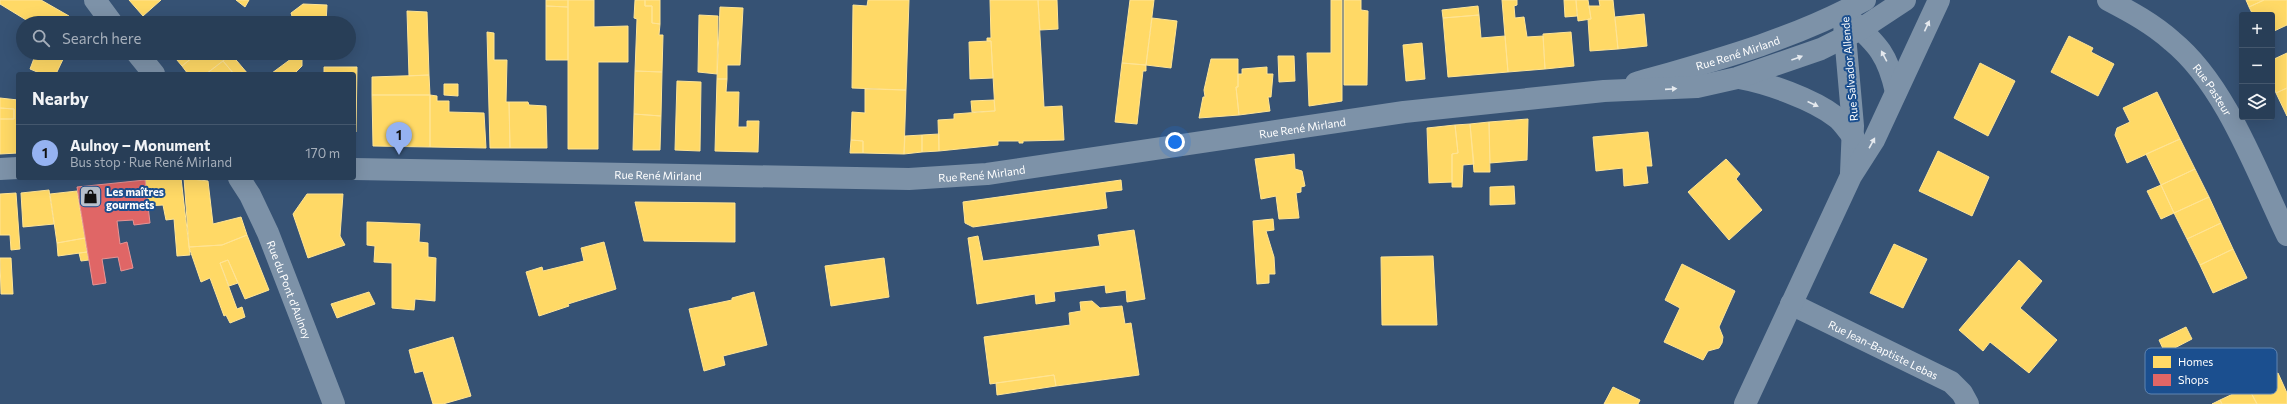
<!DOCTYPE html>
<meta charset="utf-8">
<style>
body{margin:0;font-family:Commissioner,sans-serif;background:#344961;color:#f1f3f6}
.controls{position:absolute;right:12px;top:12px;display:grid;overflow:hidden;border-radius:4px;box-shadow:0 4px 16px #0002}
.controls button{width:36px;height:36px;display:grid;place-items:center;padding:0;border:0;border-bottom:1px solid #44576d;background:#283e57;color:#f1f3f6;font:20px sans-serif}
.you{position:absolute;left:1175px;top:142px;width:14px;height:14px;margin:-10px;border:3px solid #fff;border-radius:50%;background:#1a73e8;box-shadow:0 0 0 6px #1a73e833}
.badge{display:grid;place-items:center;width:26px;height:26px;border-radius:50%;background:#95b2f1;color:#111;font-size:13px;font-weight:700}
.pin{position:absolute;translate:-50% -33px;filter:drop-shadow(0 1px 2px #0008)}
.pin::after{content:'';position:absolute;top:21px;width:14px;height:12px;background:inherit;clip-path:polygon(0 0,100% 0,50% 100%)}
.list{margin:0;padding:0;list-style:none}
h2{display:flex;justify-content:space-between;align-items:center;height:52px;margin:0;padding:0 16px;font-size:17px}
h2 small{font-size:13px;font-weight:400;color:#a5aeba}
.list li{display:grid;grid-template-columns:26px 1fr auto;gap:12px;align-items:center;box-sizing:border-box;height:56px;padding:0 16px;border-top:1px solid #44576d}
.list b{display:block;font-size:15px;white-space:nowrap}
.list p{margin:0;font-size:13px;white-space:nowrap;color:#a5aeba}
.list em{font-size:13px;font-style:normal;color:#a5aeba}
.icon{flex:none;width:22px;height:22px;fill:none;stroke:currentColor;stroke-width:2;stroke-linecap:round;stroke-linejoin:round}
.map{position:relative;flex:none;width:2287px;height:404px;overflow:hidden}
.search{position:absolute;background:#283e57;box-shadow:0 4px 16px #0002;left:16px;top:16px;width:340px;height:44px;display:flex;align-items:center;gap:10px;box-sizing:border-box;padding:0 14px;border-radius:22px;color:#a5aeba;font-size:15px}
.panel{position:absolute;background:#283e57;box-shadow:0 4px 16px #0002;left:16px;top:72px;width:340px;height:108px;border-radius:4px}
.map>svg:first-child{display:block}
.homes{fill:#ffd966;stroke:#ffe494}
.shops{fill:#e06666;stroke:#e99494}
.lines{fill:none;stroke-linecap:round;stroke-linejoin:round}
.minor{stroke:#7d92a8;stroke-width:22}
.oneway{fill:#e5e9ee}
.labels{text-anchor:middle;dominant-baseline:central;stroke-width:4;stroke-linejoin:round;paint-order:stroke}
.street-label{font-size:11px;fill:#fff;stroke:#1b4f8f}
.poi-label{font-size:11px;font-weight:bold;fill:#fff;stroke:#1b4f8f;text-anchor:start}
.key{fill:#1b4f8f;stroke:#5f84b1;stroke-width:1}
.key-label{font-size:11px;fill:#fff}
</style>
<div class="map">
<svg width="2287" height="404" viewBox="0 0 2287 404">
<rect width="100%" height="100%" fill="#365274"/>
<path class="homes" d="M0 0H41L69 16 64 23H31L0 4Z
M129 0H161L143 16Z
M236 0H249L245 7Z
M546 0H568V7L546 6Z
M568 0H594V27L628 26V62H598V149H568Z
M635 0H645V6H652V23L660 24 659 35H663L662 72 635 71 637 19 634 18Z
M645 0H660V24L652 23V6H645Z
M868 0H909L906 90 852 88 853 5 867 6Z
M990 0H1038L1044 107 1062 106 1064 140 1023 141V143H1019V141H998V145L939 151 938 120 954 119V114L995 111 991 41H987V38H991Z
M1038 0H1057L1058 29 1040 30Z
M1130 0H1154L1146 65 1122 63Z
M1331 0H1342V101L1309 106 1307 53H1331Z
M1344 0H1361V10L1368 11 1367 85H1344Z
M1502 0H1517V5L1514 6 1515 18 1524 17 1527 37 1543 36 1545 69 1508 72Z
M1564 0H1576L1577 16 1565 17Z
M1576 0H1588L1591 19 1578 21Z
M1599 0H1613L1618 49 1590 51 1588 19H1591L1589 6H1600Z
M2246 0H2264L2249 7Z
M2264 0H2287V25L2272 32V15H2253L2249 7Z
M303 4 327 5 326 23H294L291 13Z
M546 6 568 7V60H546Z
M1478 6 1479 15 1443 18 1442 10Z
M720 7 743 8 740 65H727V79H717Z
M407 11 427 12 429 75 409 76Z
M1644 14 1647 46 1618 49 1615 17Z
M699 15 718 16 717 74 698 72Z
M1479 15 1481 38 1505 36 1508 72 1448 77 1443 18Z
M207 17 212 23H200L201 22Z
M1152 18 1177 21 1171 68 1146 65Z
M487 32 494 33V60H507L506 102H509L510 148H490Z
M1571 32 1574 66 1545 69 1543 34Z
M2069 36 2093 48 2091 52 2114 64 2098 96 2051 72Z
M991 41 993 78 970 79 969 42Z
M1422 43 1425 79 1406 81 1403 45Z
M36 53H66L56 74H42L30 69Z
M171 53H198L182 66Z
M198 53H233L206 74H188L182 66Z
M299 53H302V66L294 74 272 73Z
M2287 53V88L2276 93 2272 84V60Z
M231 54 248 74H234L223 61Z
M1278 56H1294L1295 81 1279 82Z
M1211 59H1238V87H1236L1239 115 1199 118 1203 97H1205L1204 90Z
M223 61 234 74H206Z
M1122 63 1146 65V71H1143L1137 124 1115 122Z
M1980 63 2015 81 1988 136 1954 118Z
M324 67H357L356 132H354V74H324Z
M1267 67V74H1273L1271 97H1268L1270 111 1239 115 1236 87H1238V74H1242V69Z
M635 71 662 72 661 116 634 114Z
M429 75 430 95H372V77Z
M717 79H727L726 92H739L738 127H747V121H759L758 152 715 151Z
M677 81 701 82 700 151 675 150Z
M444 84H458V96L444 95Z
M2287 88V116L2276 93Z
M865 89 906 90 904 154 863 153V141L851 140 852 112 865 113Z
M2157 92 2180 139 2127 163 2115 135 2117 128 2130 122 2123 108Z
M372 95H430V147L373 146Z
M430 95 437 96V101H449V112L484 113 486 148 430 147Z
M0 98 18 100V153L0 154V119H14V109L0 108Z
M994 100 995 111 972 112 971 101Z
M509 102H528L529 105 546 106 547 148H510Z
M0 108 14 109V119H0Z
M634 114 661 116 660 150H633Z
M1528 119 1527 160 1490 163 1489 122Z
M1489 122 1490 172H1474L1470 124Z
M1470 124 1474 164 1463 165 1462 187H1452V154L1458 153 1455 125Z
M1455 125 1458 153 1452 154V182L1429 183 1427 128Z
M1648 132 1652 166H1646L1648 183 1624 186 1623 168 1596 171 1593 137Z
M939 134V151L922 152V135Z
M922 135V152L904 154 905 136Z
M2180 139 2195 169 2161 185 2146 154Z
M851 140 863 141V153H850Z
M1938 151 1989 177 1972 216 1919 191Z
M1294 154 1295 169 1302 171 1305 186 1301 187V192L1296 193 1299 218 1279 219 1276 196 1261 199 1255 159Z
M1726 159 1740 174 1736 179 1762 210 1729 240 1688 192Z
M2195 169 2209 197 2174 213 2161 185Z
M181 178 190 255 177 256 174 219 166 220 163 205 147 206 145 180Z
M184 178 208 181 213 224 241 217 247 235 222 245 189 247Z
M1121 180 1122 190 1105 192 1107 208 973 227 965 223 963 202Z
M2161 185 2174 213 2161 219 2147 191Z
M1514 186 1515 204 1490 205V187Z
M49 190 54 224 23 227 21 193Z
M77 191 85 238 57 243 50 194Z
M16 193 20 249 11 250 10 235H0V194Z
M307 194H343L340 236 345 245 308 258 293 214Z
M2209 197 2221 223 2187 239 2174 213Z
M635 202 735 203V242L644 241Z
M1273 219 1274 230 1266 231 1274 257 1275 274H1269V283L1257 284 1253 221Z
M367 222 420 224 419 242 428 243V257L436 258 435 301 415 299 414 310 392 308V263L374 262 375 246 367 245Z
M2221 223 2233 249 2200 265 2187 239Z
M1134 230 1145 299 1127 302 1126 290 1106 293 1105 285 1054 292 1055 301 1036 304 1035 294 977 304 968 238 978 236 983 261 1100 246 1098 235Z
M247 235 269 290 245 299 228 260 220 263 237 309 242 307 245 317 230 323 226 315 224 316 210 278 201 282 189 247 222 245Z
M85 238 87 252 58 256 57 243Z
M604 242 616 289 568 304 569 306 539 316 526 272 542 267 543 271 584 261 581 248Z
M1894 244 1927 259 1903 308 1870 293Z
M2233 249 2247 278 2213 293 2200 265Z
M87 252 89 260 81 261 79 253Z
M1433 256 1437 325H1382L1381 257Z
M0 258H11L13 294H1Z
M884 258 889 297 831 306 825 266Z
M228 260 238 283 229 286 220 263Z
M2019 260 2042 281 2020 308 2057 340 2029 373 1990 342 1983 351 1959 330Z
M1682 264 1735 291 1719 327 1723 337 1722 343 1719 348 1708 351 1703 360 1664 342 1680 308 1665 300Z
M369 292 375 304 337 318 331 304Z
M754 292 767 345 723 356 725 365 704 371 689 309 732 300V298Z
M1092 301 1100 308 1122 306 1125 324 1131 323 1139 375 1056 386 1054 375 990 384 984 337 1070 325 1069 313 1081 311 1080 302Z
M2186 327 2192 339 2165 353 2159 340Z
M453 337 471 396 443 404H433L423 371 415 373 409 350Z
M2278 373 2287 393V404H2257L2248 387Z
M1054 375 1056 386 997 395 996 383Z
M1613 387 1640 400 1638 404H1604Z
M2248 387 2257 404H2222L2220 400Z
M2220 400 2222 404H2212Z"/>
<path class="shops" d="M145 180 150 223 134 225 133 220 117 221 120 244 127 242 133 268 121 271 118 257 102 259 106 283 93 285 77 187Z"/>
<g class="lines">
<g class="minor">
<path d="M95 0 112 23"/>
<path id="s1" d="M2108 0C2131 12 2153 24 2172 41 2226 85 2257 173 2287 235"/>
<path d="M1851 20C1878 45 1888 55 1896 92"/>
<path d="M1844 24 1853 126 1851 173"/>
<path d="M137 53 154 74"/>
<path d="M1739 78C1767 83 1813 99 1836 117 1843 122 1848 131 1854 138"/>
<path id="s2" d="M1636 83C1713 61 1795 39 1865 0"/>
<path d="M0 169 18 168"/>
<path id="s3" d="M354 169 909 179 987 174 1404 112 1604 91 1697 87 1737 78 1821 49 1861 29 1905 0"/>
<path id="s4" d="M239 178 250 195 268 233 334 404"/>
<path id="s5" d="M1791 304 1951 382 1962 393 1968 404"/>
<path d="M1745 404 1851 176 1874 140 1939 0"/>
</g>
</g>
<defs><path id="oneway-solid" d="M-6-.8H1V-3.2L6.5 0L1 3.2V.8H-6Z"/></defs>
<g class="oneway">
<use href="#oneway-solid" transform="translate(1927 26) rotate(-65)"/>
<use href="#oneway-solid" transform="translate(1884 56) rotate(-118)"/>
<use href="#oneway-solid" transform="translate(1797 58) rotate(-20)"/>
<use href="#oneway-solid" transform="translate(1671 89) rotate(-4)"/>
<use href="#oneway-solid" transform="translate(1813 104) rotate(25)"/>
<use href="#oneway-solid" transform="translate(1872 143) rotate(-61)"/>
</g>
<defs>
<symbol id="shop-square" viewBox="-11 -11 22 22"><rect x="-9" y="-9" width="18" height="18" rx="4" fill="#b9c2ce" stroke="#1b4f8f"/><path d="M-5-2.5h2.3a2.7 3.5 0 0 1 5.4 0H5L5.5 6h-11ZM-1.5-2.5h3a1.5 2.3 0 0 0-3 0Z" fill="#111"/></symbol>
</defs>
<g fill-rule="evenodd">
<use href="#shop-square" x="78" y="184" width="25" height="25"/>
</g>
<g class="labels">
<g class="street-label">
<text stroke="none"><textPath href="#s2" startOffset="106">Rue René Mirland</textPath></text>
<text transform="translate(1849 69) rotate(-95)">Rue Salvador Allende</text>
<text stroke="none"><textPath href="#s1" startOffset="140">Rue Pasteur</textPath></text>
<text stroke="none"><textPath href="#s3" startOffset="952">Rue René Mirland</textPath></text>
<text stroke="none"><textPath href="#s3" startOffset="628">Rue René Mirland</textPath></text>
<text stroke="none"><textPath href="#s3" startOffset="304">Rue René Mirland</textPath></text>
<text stroke="none"><textPath href="#s4" startOffset="123">Rue du Pont d'Aulnoy</textPath></text>
<text stroke="none"><textPath href="#s5" startOffset="103">Rue Jean-Baptiste Lebas</textPath></text>
</g>
<g class="poi-label">
<text x="106" y="191">Les maîtres<tspan x="106" dy="13">gourmets</tspan></text>
</g>
</g>
<rect x="2145" y="348" width="132" height="46" rx="6" class="key"/>
<rect x="2153" y="356" width="18" height="12" fill="#ffd966"/>
<rect x="2153" y="374" width="18" height="12" fill="#e06666"/>
<g class="key-label">
<text x="2178" y="366">Homes</text>
<text x="2178" y="384">Shops</text>
</g>
</svg>
<div class="controls">
<button>+</button>
<button>−</button>
<button><svg class="icon" aria-label="layers" viewBox="0 0 24 24"><path d="M12 4l9 5-9 5-9-5zM3 14l9 5 9-5"/></svg></button>
</div>
<div class="you"></div>
<div class="pin badge" style="left:399px;top:155px">1</div>
<div class="search"><svg class="icon" aria-label="search" viewBox="0 0 24 24"><circle cx="10" cy="10" r="6"/><path d="M15 15l6 6"/></svg>Search here</div>
<section class="panel">
<h2>Nearby<small></small></h2>
<ul class="list">
<li><span class="badge">1</span><div><b>Aulnoy – Monument</b><p>Bus stop · Rue René Mirland</p></div><em>170 m</em></li>
</ul>
</section>
</div>
